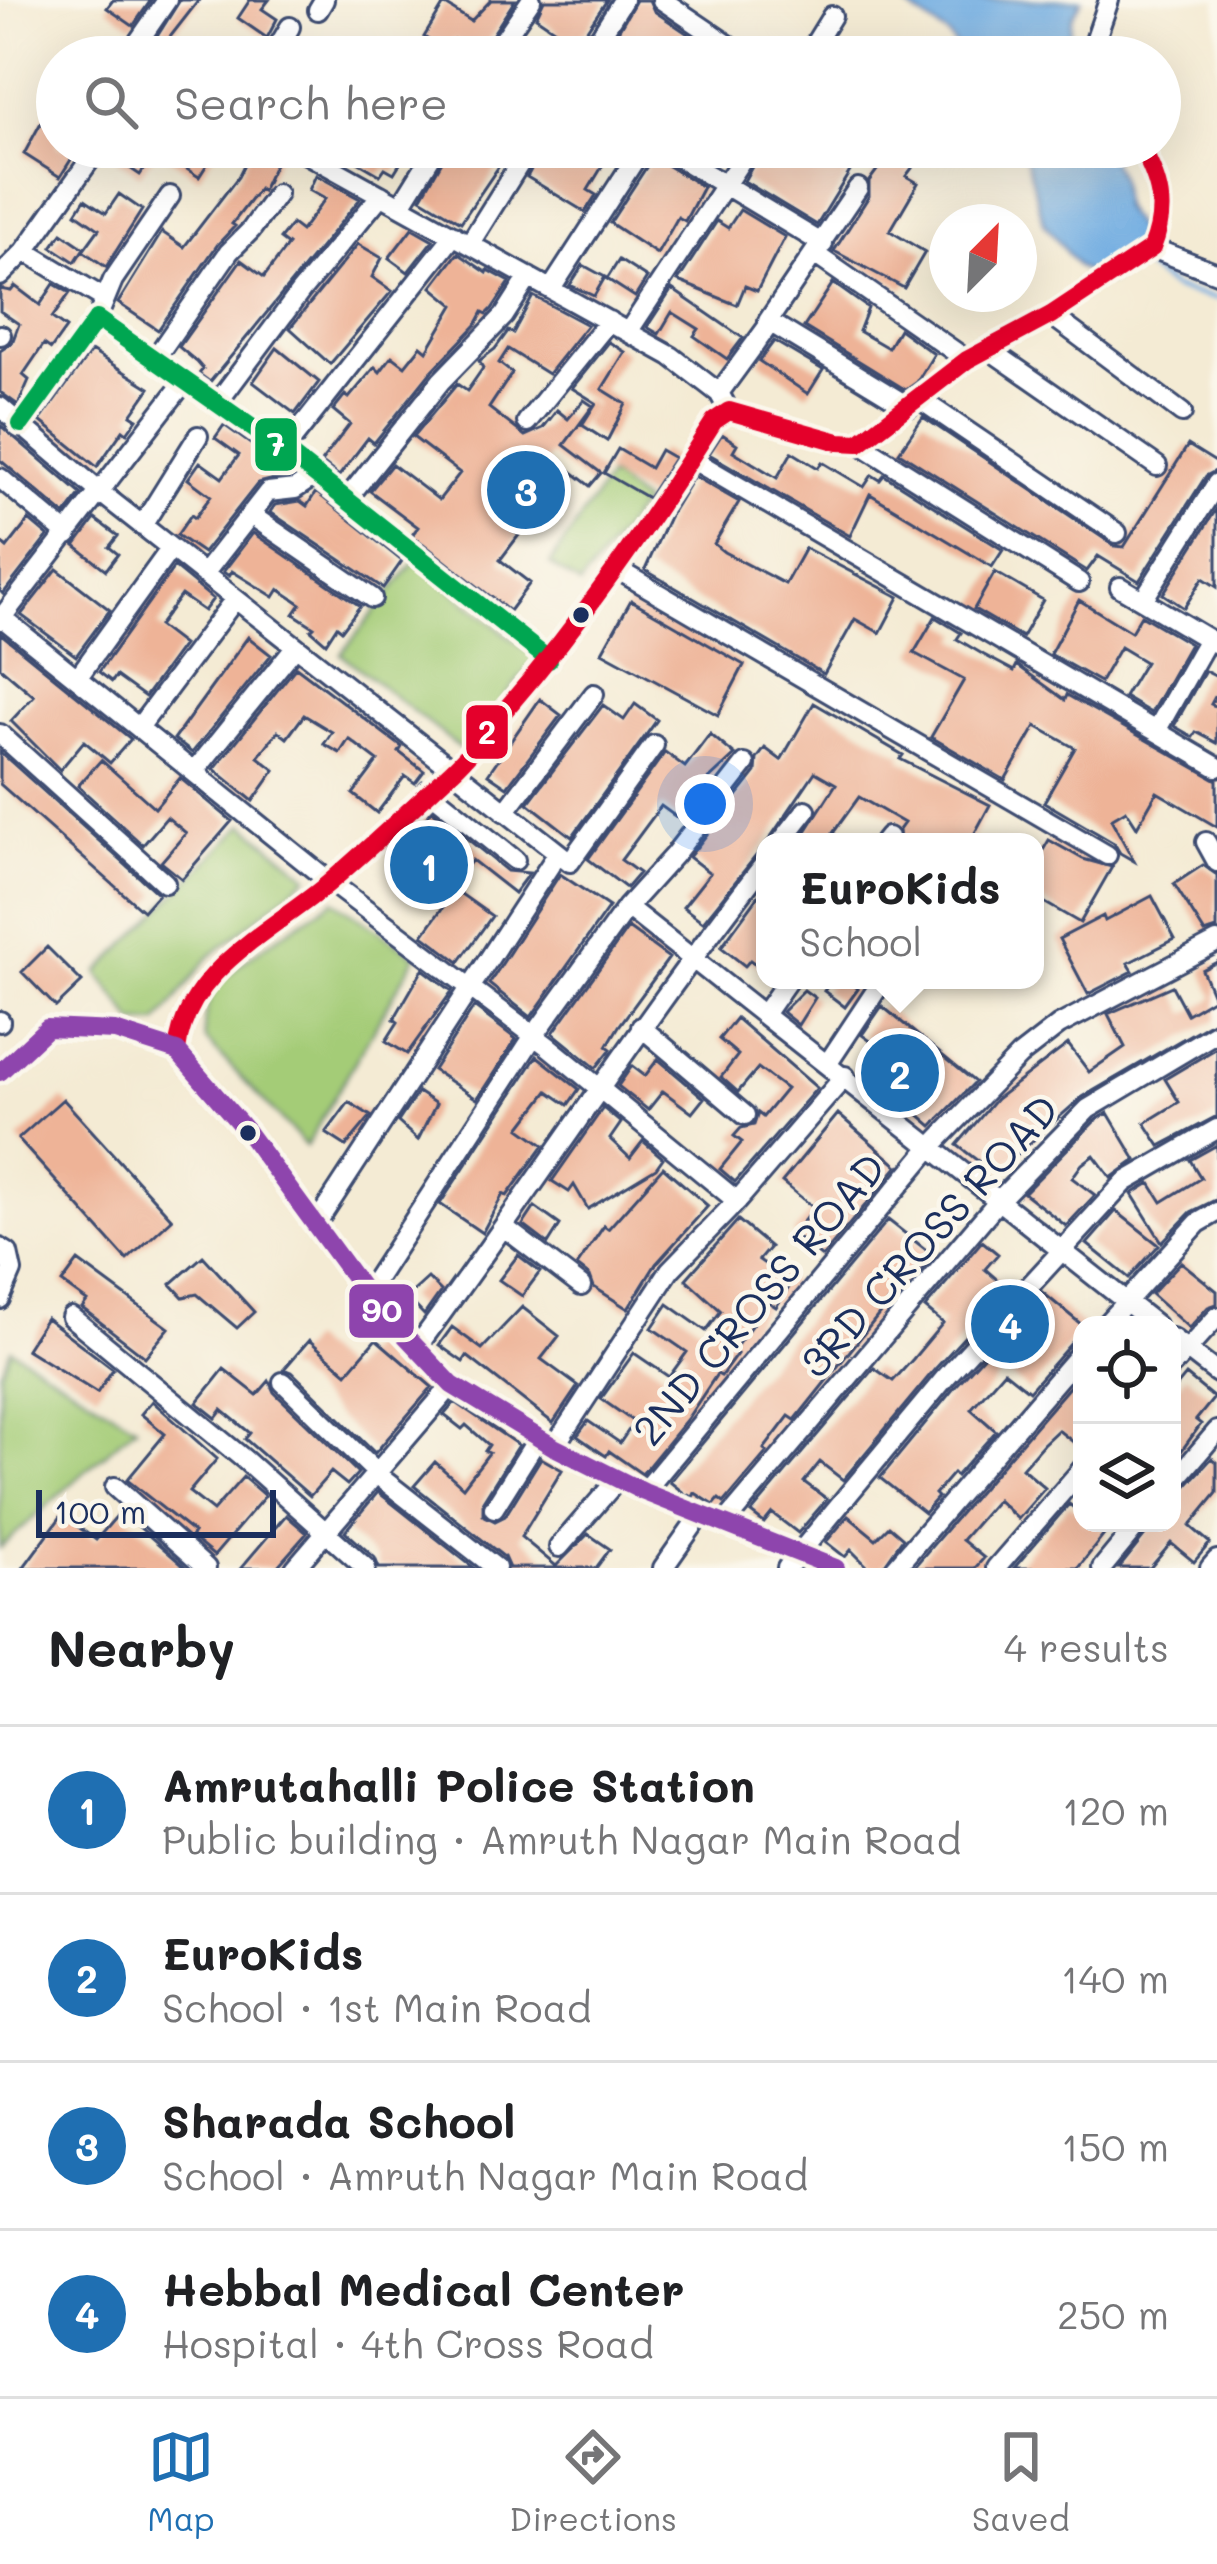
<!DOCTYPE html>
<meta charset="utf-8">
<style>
body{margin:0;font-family:Mali,sans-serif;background:#f6f6f6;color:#202124}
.controls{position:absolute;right:36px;bottom:36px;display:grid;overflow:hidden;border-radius:24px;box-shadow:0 12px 48px #0002}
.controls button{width:108px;height:108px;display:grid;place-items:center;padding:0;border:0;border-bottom:3px solid #e0e0e0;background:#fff;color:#202124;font:60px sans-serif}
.compass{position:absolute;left:929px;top:204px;width:108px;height:108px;border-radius:50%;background:#fff;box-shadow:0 12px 48px #0002;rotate:24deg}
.scale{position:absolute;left:36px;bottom:30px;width:240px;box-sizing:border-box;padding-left:12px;border:6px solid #1b2f5e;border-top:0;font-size:33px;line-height:42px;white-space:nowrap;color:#1b2f5e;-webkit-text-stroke:9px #fbf7ec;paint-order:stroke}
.you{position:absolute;left:705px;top:804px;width:42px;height:42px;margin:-30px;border:9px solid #fff;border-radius:50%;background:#1a73e8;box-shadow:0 0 0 18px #1a73e833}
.badge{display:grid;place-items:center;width:78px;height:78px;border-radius:50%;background:#1f6fb2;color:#fff;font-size:39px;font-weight:700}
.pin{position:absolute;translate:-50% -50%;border:6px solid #fff;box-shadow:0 3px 12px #0006}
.popup{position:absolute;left:756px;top:833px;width:288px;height:156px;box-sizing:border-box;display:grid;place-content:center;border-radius:24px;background:#fff;filter:drop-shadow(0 3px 9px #0005);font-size:39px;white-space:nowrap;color:#757577}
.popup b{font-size:45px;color:#202124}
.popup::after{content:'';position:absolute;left:50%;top:100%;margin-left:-24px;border:24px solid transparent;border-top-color:#fff}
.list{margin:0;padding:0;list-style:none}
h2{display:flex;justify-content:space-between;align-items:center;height:156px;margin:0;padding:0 48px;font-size:51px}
h2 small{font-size:39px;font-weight:400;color:#757577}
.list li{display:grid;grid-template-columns:78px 1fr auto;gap:36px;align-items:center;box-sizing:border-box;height:168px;padding:0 48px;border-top:3px solid #e0e0e0}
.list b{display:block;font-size:45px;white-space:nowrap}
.list p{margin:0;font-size:39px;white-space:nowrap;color:#757577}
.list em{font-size:39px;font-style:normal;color:#757577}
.icon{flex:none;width:66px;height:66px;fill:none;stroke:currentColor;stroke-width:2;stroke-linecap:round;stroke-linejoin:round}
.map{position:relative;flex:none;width:1217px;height:1568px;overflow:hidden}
.search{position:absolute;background:#fff;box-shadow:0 12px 48px #0002;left:36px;right:36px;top:36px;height:132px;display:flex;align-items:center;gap:30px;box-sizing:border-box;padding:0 42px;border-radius:66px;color:#757577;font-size:45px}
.sheet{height:828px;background:#fff}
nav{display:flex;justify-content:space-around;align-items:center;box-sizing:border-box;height:168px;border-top:3px solid #e0e0e0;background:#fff;font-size:33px;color:#757577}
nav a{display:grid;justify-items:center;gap:6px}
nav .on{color:#1f6fb2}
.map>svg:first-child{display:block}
.green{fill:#a4cc77;stroke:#607e6a;stroke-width:3}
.water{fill:#70ace1;stroke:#466ea0;stroke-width:3}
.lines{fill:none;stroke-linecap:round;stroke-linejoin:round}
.stream{stroke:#70ace1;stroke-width:4.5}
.building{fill:#eeb397}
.minor-casing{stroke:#3c4b70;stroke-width:24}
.minor{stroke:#fff;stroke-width:18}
.bus-1-casing{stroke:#fbf7ec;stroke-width:27}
.bus-2-casing{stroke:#fbf7ec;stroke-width:27}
.bus-3-casing{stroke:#fbf7ec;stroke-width:27}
.bus-1{stroke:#00a651;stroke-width:18}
.bus-2{stroke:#e4002b;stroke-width:18}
.bus-3{stroke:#8e44ad;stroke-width:18}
.bus-dot{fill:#1b2f5e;stroke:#fbf7ec;stroke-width:4.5}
.labels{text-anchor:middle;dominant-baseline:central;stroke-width:9;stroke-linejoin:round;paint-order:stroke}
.street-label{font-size:42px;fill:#1b2f5e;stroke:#fbf7ec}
.line-badge{stroke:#fbf7ec;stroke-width:4.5}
.badge-label{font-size:33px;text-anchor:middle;font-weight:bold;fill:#fff}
</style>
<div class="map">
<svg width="1217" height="1568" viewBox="0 0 1217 1568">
<rect width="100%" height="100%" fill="#fbf7ec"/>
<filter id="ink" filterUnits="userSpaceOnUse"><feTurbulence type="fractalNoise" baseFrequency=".00833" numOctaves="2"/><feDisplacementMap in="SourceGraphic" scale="24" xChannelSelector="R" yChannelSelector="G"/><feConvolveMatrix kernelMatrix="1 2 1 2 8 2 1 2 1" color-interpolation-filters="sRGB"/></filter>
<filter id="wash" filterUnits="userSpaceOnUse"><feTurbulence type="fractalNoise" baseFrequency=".004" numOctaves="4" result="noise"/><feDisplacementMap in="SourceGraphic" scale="48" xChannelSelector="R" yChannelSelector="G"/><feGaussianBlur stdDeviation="2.7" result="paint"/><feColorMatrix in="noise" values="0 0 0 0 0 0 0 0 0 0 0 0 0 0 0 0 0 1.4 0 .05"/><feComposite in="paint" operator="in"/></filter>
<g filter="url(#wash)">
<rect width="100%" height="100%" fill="#f4ebd4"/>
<path class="green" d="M609 476 643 503 580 585 550 564Z
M415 561 536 658 462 750 341 654Z
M244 824 308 876 207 959 158 1023H135L98 973Z
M334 900 416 956 306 1146 205 1039C203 1023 204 1008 213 993 229 964 304 921 334 900Z
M11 1349 136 1426 0 1548V1372Z"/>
<path class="water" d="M898 0H1082L1072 17 1066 57H963L948 35Z
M1022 147H1104L1119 177 1122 207 1154 255 1106 283 1078 267 1044 223Z"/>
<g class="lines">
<path class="stream" d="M1141 264 1174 289 1217 299"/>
</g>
<g id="blocks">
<path class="building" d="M113 0H151L133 26 107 8Z
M180 0H199L163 46 179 57H149L146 54Z
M250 0H269L262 9 277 19 267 38 238 18Z
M491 0H515L479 55 454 39 446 51 424 37 444 4 471 21Z
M544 0H607L580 40 574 57H541L558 32 536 17Z
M636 0H649L654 11 697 40 687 57H603Z
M57 93V147H79L60 177 24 154Z
M127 147H218L199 177 157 150 140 175 118 160Z
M229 147 281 150 262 191 259 189 232 224 235 226 218 244 158 330 118 303 162 232 184 247 238 177 248 157Z
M332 147H410L394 173 385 168 380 175Z
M450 147H512L461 222 421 198Z
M543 147H614L588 190 596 195 585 212 527 177Z
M763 147H794L810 156 817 147H865L817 225 744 181Z
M894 147H928L906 176 918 183 890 231 925 252 904 288 834 251 869 196V181Z
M653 157 703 187 685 221 678 217 657 254 610 223Z
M316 175 360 199 210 382 199 374 203 369 197 362 179 347 241 260 264 277 288 245 280 239 292 224 301 231 325 199 309 190Z
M119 194 142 210 106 267 83 251 99 229 76 213 85 199 106 213Z
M740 210 785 237 757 291 745 286 737 305 678 281 717 221 728 228Z
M412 228 433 240 408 272 389 258Z
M62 233 84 248 75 262 52 247Z
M358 244 382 258 372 277 392 291 330 364 290 328Z
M458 253 487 273 488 270 510 282 492 309 487 314 483 312 476 325 431 372 374 443 368 438 339 476 321 462 350 424 333 410 345 395 349 398 375 367 380 372 392 356 405 366 421 346 427 351 454 305 432 287Z
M619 260 647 278 635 297 607 279Z
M583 265 605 277 594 296 570 285Z
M833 283 868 308 859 331 888 348 899 329 934 354 917 382 906 390 804 327Z
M54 284 70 293 52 318 66 328 51 349 44 344 23 375 29 380 18 405 0 392V351L12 343 19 324 0 311V289L11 291 15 286 40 305Z
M672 289 743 338 727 359 694 336 699 329 672 312 659 334 647 327Z
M533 296 587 325 548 374 508 349 499 363 512 373 489 408 525 436 543 428 557 410 568 419 584 400 593 406 564 445 601 473 590 486 550 455 499 521 519 535 500 560 530 583 509 611 412 535 418 527 370 491 392 464 439 500 460 473 413 437 457 384 467 391 483 368 479 361 495 349 508 331 513 333Z
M774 341 823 370 808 394 759 361Z
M609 342 625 352 602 389 626 404 607 441 582 425 596 403 572 388Z
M277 348 319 382 295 414 253 382Z
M91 351 150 388 131 415 137 419 127 433 123 430 97 467 40 421Z
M923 417 1115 546 1124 547 1188 445 1217 463V470L1206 476 1139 581 1098 556 1087 571 899 452Z
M0 425 81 494 65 515 0 460Z
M224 425 287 470 282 477 258 483 203 553 177 535 191 515 195 518 211 496 188 479 200 462 222 478 239 455 215 438Z
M722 434 737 444 733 451 777 478 792 452 818 468 822 462 864 487 872 475 880 480 884 475 1003 550 992 567 870 494 850 536 709 454Z
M618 449 650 468 660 450 674 458 648 498 604 473Z
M694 476 739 502 714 544 724 552 785 584 805 548 899 597 880 633 855 619 824 674 645 570 669 517Z
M316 492 402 561 383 588 270 512 275 505 300 501 307 506Z
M1217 508V587L1203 578 1184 608 1163 594Z
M95 519 118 536 109 547 118 554 106 570 75 546Z
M29 520 48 536 3 594 0 591V542L7 548Z
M253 533 360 606 342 630 337 626 326 643 311 630 314 627 294 614 301 604 279 589 274 597 232 571 229 576 223 572Z
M174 567 213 599 204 611 181 595 158 626 183 645 145 697 116 676 112 682 99 672Z
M57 569 110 610 76 656 21 615Z
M995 572 1043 600 1022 637 974 609Z
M631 600 744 665 718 715 602 652Z
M1079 600 1131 632 1141 615 1190 644 1151 713 1124 697 1145 662 1120 647 1100 682 1050 654Z
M935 617 961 633 957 639 984 655 1014 671 1017 665 1065 700 1067 695 1217 780V827L1157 792 1137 827 1126 810 1111 819 1134 861 1120 853 1114 843 1044 802 1075 748 1036 726 1005 780 931 737 964 680 914 653Z
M0 633 131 739 110 763 84 741 60 770 11 721 34 696 0 667Z
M248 637 271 655 192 753 174 739Z
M296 667 402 747 399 752 424 771 415 783 405 776 377 813 353 794 378 761 349 739 340 753 324 744 332 732 304 715 287 738 278 731 258 757 275 770 253 801 214 769Z
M1205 671 1217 677V693L1211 704 1217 707V743L1196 732 1193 737 1174 726Z
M540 699 561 715 507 787 488 774Z
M814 703 903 755 900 759 990 805 970 842H900L899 830 904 823 859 797 833 833 845 842H812L803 836 836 784 815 772 768 841 703 922 683 907 710 873 689 857 756 772 757 759 765 748 781 760Z
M635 704 657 720 572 837 528 803 603 705 624 720Z
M710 734 735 755 706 782 690 804 694 807 683 822 661 806 621 860 639 873 626 888 588 859 665 752 685 767Z
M0 752 158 894 143 911 0 784Z
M101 760 155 808 180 778 232 821 182 879 161 862 186 833 167 817 143 845 78 786Z
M432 810 507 871 529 873 514 893 472 860 451 887 492 916 459 962 423 935 448 900 407 869 434 834 421 824Z
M1049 840 1083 859 1112 867 1080 923 1035 897V864Z
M1203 865 1217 875V929L1205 933 1174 884Z
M560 874 609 907 531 1017 489 984Z
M765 887V971L750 960 745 966 721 947Z
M1152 896 1175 939 1128 963 1133 971 1088 994 1059 939 1103 916 1105 921Z
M628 928 669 958 619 1026 607 1046 611 1049 596 1068 553 1033Z
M47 947 82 982 56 1007 22 972Z
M1217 962V1019L1081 1098 995 1174 957 1145 996 1099 1068 1044 1089 1072 1125 1047 1108 1014 1172 986 1187 1014 1214 998 1202 970Z
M423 969 452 991 407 1054 386 1041 398 1022 394 1019Z
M832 980H845L858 989 845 1007 824 991Z
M804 990 815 998 798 1025 782 1012Z
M882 1006 975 1082 932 1126 873 1075 890 1055 862 1035Z
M474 1007 516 1039 477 1099 433 1070Z
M736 1018 817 1088 735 1182 720 1169 742 1142 734 1136 741 1128 754 1125 758 1113 763 1117 786 1089 758 1068 738 1092 721 1077 738 1055 719 1039Z
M1217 1048V1116L1160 1146 1145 1123 1179 1102 1165 1079Z
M537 1056 579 1089 568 1105 548 1091 520 1128 544 1145 507 1196 503 1194 482 1233 440 1204Z
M658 1059 704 1098 692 1113 663 1091 648 1110 618 1086 632 1066 645 1076Z
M418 1092 436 1104 418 1140 398 1122Z
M63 1099 172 1219 127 1260 18 1139Z
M349 1102 371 1116 346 1146 326 1133Z
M603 1108 621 1123 610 1139 630 1158 643 1141 663 1158 656 1168 588 1209 574 1185 569 1192 552 1181Z
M1108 1113 1136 1160 1111 1178 1094 1155 1082 1164 1072 1178 1095 1195 1066 1226 1024 1193 1096 1120Z
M838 1114 898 1166 822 1257 793 1234 814 1208 782 1182Z
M1217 1145V1199L1191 1212 1162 1242 1132 1194 1150 1183 1162 1202 1201 1178 1190 1160Z
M663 1167 708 1206 656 1264 628 1309 594 1287 590 1276 577 1266 604 1226 608 1229Z
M535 1207 560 1225 548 1244 523 1225Z
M1116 1211 1159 1245 1129 1278 1087 1244Z
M738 1220 770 1247 759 1260 792 1283 776 1307 768 1302 733 1351 737 1354 721 1376 717 1374 687 1419 642 1474 609 1451 606 1456 577 1436 588 1421 620 1443 634 1422 601 1399 634 1353 669 1377 687 1352 652 1328 668 1304 706 1331 721 1311 686 1279Z
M888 1220 934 1256 921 1271 916 1268 795 1420 789 1416 764 1449 767 1452 724 1503 719 1499 714 1505 695 1493 693 1497 685 1494 670 1482Z
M982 1241 998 1254 985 1269 1008 1289 935 1369 843 1480 820 1462 804 1482 827 1499 798 1533 772 1513 764 1523 751 1513 874 1368 893 1381 913 1359 943 1323 925 1308Z
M518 1255 540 1272 522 1296 499 1280Z
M203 1256 254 1312 237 1328 197 1294 183 1297 171 1284Z
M78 1261 169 1328 145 1357 82 1308 87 1301 62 1283Z
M1181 1262 1217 1291V1304L1208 1307 1189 1328 1151 1294Z
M428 1278 441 1291 424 1315 407 1297Z
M1042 1292 1082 1325V1338L1072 1342 1029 1391 1004 1371 971 1409 996 1431 956 1476 953 1473 935 1494 938 1497 924 1513 880 1478 955 1387Z
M522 1307 559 1336 541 1359 578 1386 553 1423 467 1356 463 1362 439 1345 452 1327 482 1349Z
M46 1318 113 1369 97 1393 26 1349Z
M376 1339 432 1387 375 1453 292 1372 284 1369 309 1340 347 1373Z
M224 1369 257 1395 269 1381 274 1392 358 1473 347 1485 331 1472 310 1496 245 1439 250 1433 222 1410 216 1418 197 1403Z
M1082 1372V1449L1058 1430 1043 1444 1022 1468 1045 1488 1018 1519 997 1500 962 1540 984 1558 975 1568H913Z
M1186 1375 1214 1398 1196 1420 1201 1424 1177 1457 1172 1452V1392Z
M152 1401 217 1459 189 1492 213 1511 243 1477 265 1496 214 1556 191 1537 194 1533 127 1480 165 1434 141 1414Z
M455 1402 518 1445 483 1501V1515L495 1521 505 1516 541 1458 562 1470 521 1537 556 1566 588 1534 610 1549 596 1568H509L504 1557 414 1486 435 1462 463 1487 489 1453 485 1451 489 1445 466 1425 462 1429 444 1415Z
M1212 1458 1217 1462V1493L1190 1526 1210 1543 1194 1562 1171 1543 1150 1568H1119L1155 1523H1172V1502Z
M378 1492 474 1568H379L375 1558 345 1531Z
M1069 1504 1082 1514V1523H1096L1107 1531 1082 1563 1078 1568H1014Z
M121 1511 186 1568H23L62 1515 96 1540Z
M286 1515 307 1533 276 1568H241Z
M848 1516 876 1539 889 1526 903 1538 882 1568H869L851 1550 845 1557 826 1542Z"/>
</g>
</g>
<g filter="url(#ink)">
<use href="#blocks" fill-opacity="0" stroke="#3c4b70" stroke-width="3"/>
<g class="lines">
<defs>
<path id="minor" d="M662 0 746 57
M318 10 324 0
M808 55 832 16
M133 57 129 55 167 0
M272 57 290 27
M492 57 531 0
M587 57 623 0
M1099 57 1096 38 1109 0
M99 147 25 251 105 299
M294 147 671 356 719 393 729 411
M662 147 823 244
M858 188 768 321 909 407
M401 205 437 147
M470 243 530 147
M1152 248 1217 273
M816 255 967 360
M0 276 25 251
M551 289 643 147
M101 309 113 280 170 196
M1051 315 1182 413
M628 332 750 147
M0 335H1
M987 348 1157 466
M154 360 229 252 251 230 277 194
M719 393 771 322
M918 398 1117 533
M218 402 301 291 381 195
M0 407 101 493 570 862 654 745
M527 422 609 321
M21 424 97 319 284 450 549 660
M859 443 1079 582
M284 450 454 235
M690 458 1217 767
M0 478 68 535
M347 499 441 381 504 316 529 277
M251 515 372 598
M142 526 198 436
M618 570 1107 855
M204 574 268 492 295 489 316 475
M1120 587 1208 639
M1143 600 1217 483
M0 616 330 882 549 1047 737 1201
M0 620 185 381
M78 677 171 548
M140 726 235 599
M1156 731 1208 639 1217 644
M0 734 165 883
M194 772 295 647
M428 790 515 860
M505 812 594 694
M781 842 806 810
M884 842 888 837
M1206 842 1217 862
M627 907 1156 1325
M765 1013 788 980
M0 1021V1022
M641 1027 745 1115
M177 1051C186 968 273 931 330 882 372 846 412 808 452 771 472 753 488 730 506 709 584 619 650 522 714 421L729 411 839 442 859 443 967 360 1051 315 1152 248C1168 209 1160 182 1141 147
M828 1063 883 980
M0 1072 47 1028 115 1031 177 1051 248 1133 366 1294 452 1385 554 1447 644 1492 836 1568
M316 1224 558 853
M505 1228 581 1286
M0 1248 8 1253 12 1271 0 1299
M366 1294 533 1037 627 907 674 855 745 764
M71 1317 245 1460 366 1568
M1105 1325 1198 1223 1217 1212
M1172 1338 1217 1373
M417 1347C535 1187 642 1020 765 863
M1172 1366 1217 1317
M283 1382 385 1481 496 1568
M554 1447 670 1270 737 1201 845 1076
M1172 1484 1217 1431
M115 1487 206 1568
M644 1492 931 1147 1019 1056 1059 1025 1217 942
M494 1508 538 1438
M724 1524 998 1201 1088 1109 1217 1032
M559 1547 618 1479
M295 1568 452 1385
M663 1568 701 1514
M787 1568 945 1378 1125 1182 1217 1129
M895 1568 1082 1351
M996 1568 1082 1469
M1102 1568 1139 1523
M1210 1568 1217 1560"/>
</defs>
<use href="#minor" class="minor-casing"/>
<use href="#minor" class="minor"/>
<defs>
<path id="bus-1" d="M21 424 97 319 284 450 549 660"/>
<path id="bus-2" d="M177 1051C186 968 273 931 330 882 372 846 412 808 452 771 472 753 488 730 506 709 584 619 650 522 714 421L729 411 839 442 859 443 967 360 1051 315 1152 248C1168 209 1160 182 1141 147"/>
<path id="bus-3" d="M0 1072 47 1028 115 1031 177 1051 248 1133 366 1294 452 1385 554 1447 644 1492 836 1568"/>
</defs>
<use href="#bus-1" class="bus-1-casing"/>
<use href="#bus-2" class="bus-2-casing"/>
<use href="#bus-3" class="bus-3-casing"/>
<use href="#bus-1" class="bus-1"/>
<use href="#bus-2" class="bus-2"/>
<use href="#bus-3" class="bus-3"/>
</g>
</g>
<g class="bus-dot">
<circle cx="581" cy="615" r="10"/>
<circle cx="248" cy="1133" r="10"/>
</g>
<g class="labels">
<g class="street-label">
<text transform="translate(928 1235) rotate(-48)">3RD CROSS ROAD</text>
<text transform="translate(758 1298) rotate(-50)">2ND CROSS ROAD</text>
</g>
</g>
<g class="line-badge">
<rect x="253" y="416" width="46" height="57" rx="12" fill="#00a651"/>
<rect x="464" y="703" width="46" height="58" rx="12" fill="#e4002b"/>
<rect x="347" y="1282" width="69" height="58" rx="12" fill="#8e44ad"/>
</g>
<g class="badge-label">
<text x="276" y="456">7</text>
<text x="487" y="744">2</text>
<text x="382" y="1322">90</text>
</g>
</svg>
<div class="controls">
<button><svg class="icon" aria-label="locate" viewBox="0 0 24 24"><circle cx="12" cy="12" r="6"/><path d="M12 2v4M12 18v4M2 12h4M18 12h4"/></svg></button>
<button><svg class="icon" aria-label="layers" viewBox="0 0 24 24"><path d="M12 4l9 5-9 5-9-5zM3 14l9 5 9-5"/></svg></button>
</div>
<svg class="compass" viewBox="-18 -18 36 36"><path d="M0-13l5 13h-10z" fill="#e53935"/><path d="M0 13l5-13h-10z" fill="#757577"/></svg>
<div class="scale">100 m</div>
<div class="you"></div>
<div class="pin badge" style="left:429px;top:865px">1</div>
<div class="pin badge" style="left:900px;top:1073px">2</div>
<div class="popup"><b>EuroKids</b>School</div>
<div class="pin badge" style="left:526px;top:490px">3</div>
<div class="pin badge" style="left:1010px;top:1324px">4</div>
<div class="search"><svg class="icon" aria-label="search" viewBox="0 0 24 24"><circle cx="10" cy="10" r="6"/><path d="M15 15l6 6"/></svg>Search here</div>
</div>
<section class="sheet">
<h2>Nearby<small>4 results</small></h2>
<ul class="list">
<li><span class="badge">1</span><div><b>Amrutahalli Police Station</b><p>Public building · Amruth Nagar Main Road</p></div><em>120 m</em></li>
<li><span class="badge">2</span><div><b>EuroKids</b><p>School · 1st Main Road</p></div><em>140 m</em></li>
<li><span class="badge">3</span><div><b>Sharada School</b><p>School · Amruth Nagar Main Road</p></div><em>150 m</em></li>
<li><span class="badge">4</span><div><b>Hebbal Medical Center</b><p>Hospital · 4th Cross Road</p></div><em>250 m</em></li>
</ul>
</section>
<nav>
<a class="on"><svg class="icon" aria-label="map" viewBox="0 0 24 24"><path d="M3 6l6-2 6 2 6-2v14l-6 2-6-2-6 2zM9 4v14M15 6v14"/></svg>Map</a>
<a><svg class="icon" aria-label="directions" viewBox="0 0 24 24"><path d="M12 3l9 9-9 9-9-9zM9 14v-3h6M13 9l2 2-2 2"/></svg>Directions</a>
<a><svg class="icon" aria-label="saved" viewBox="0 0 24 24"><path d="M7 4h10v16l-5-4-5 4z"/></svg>Saved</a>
</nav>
